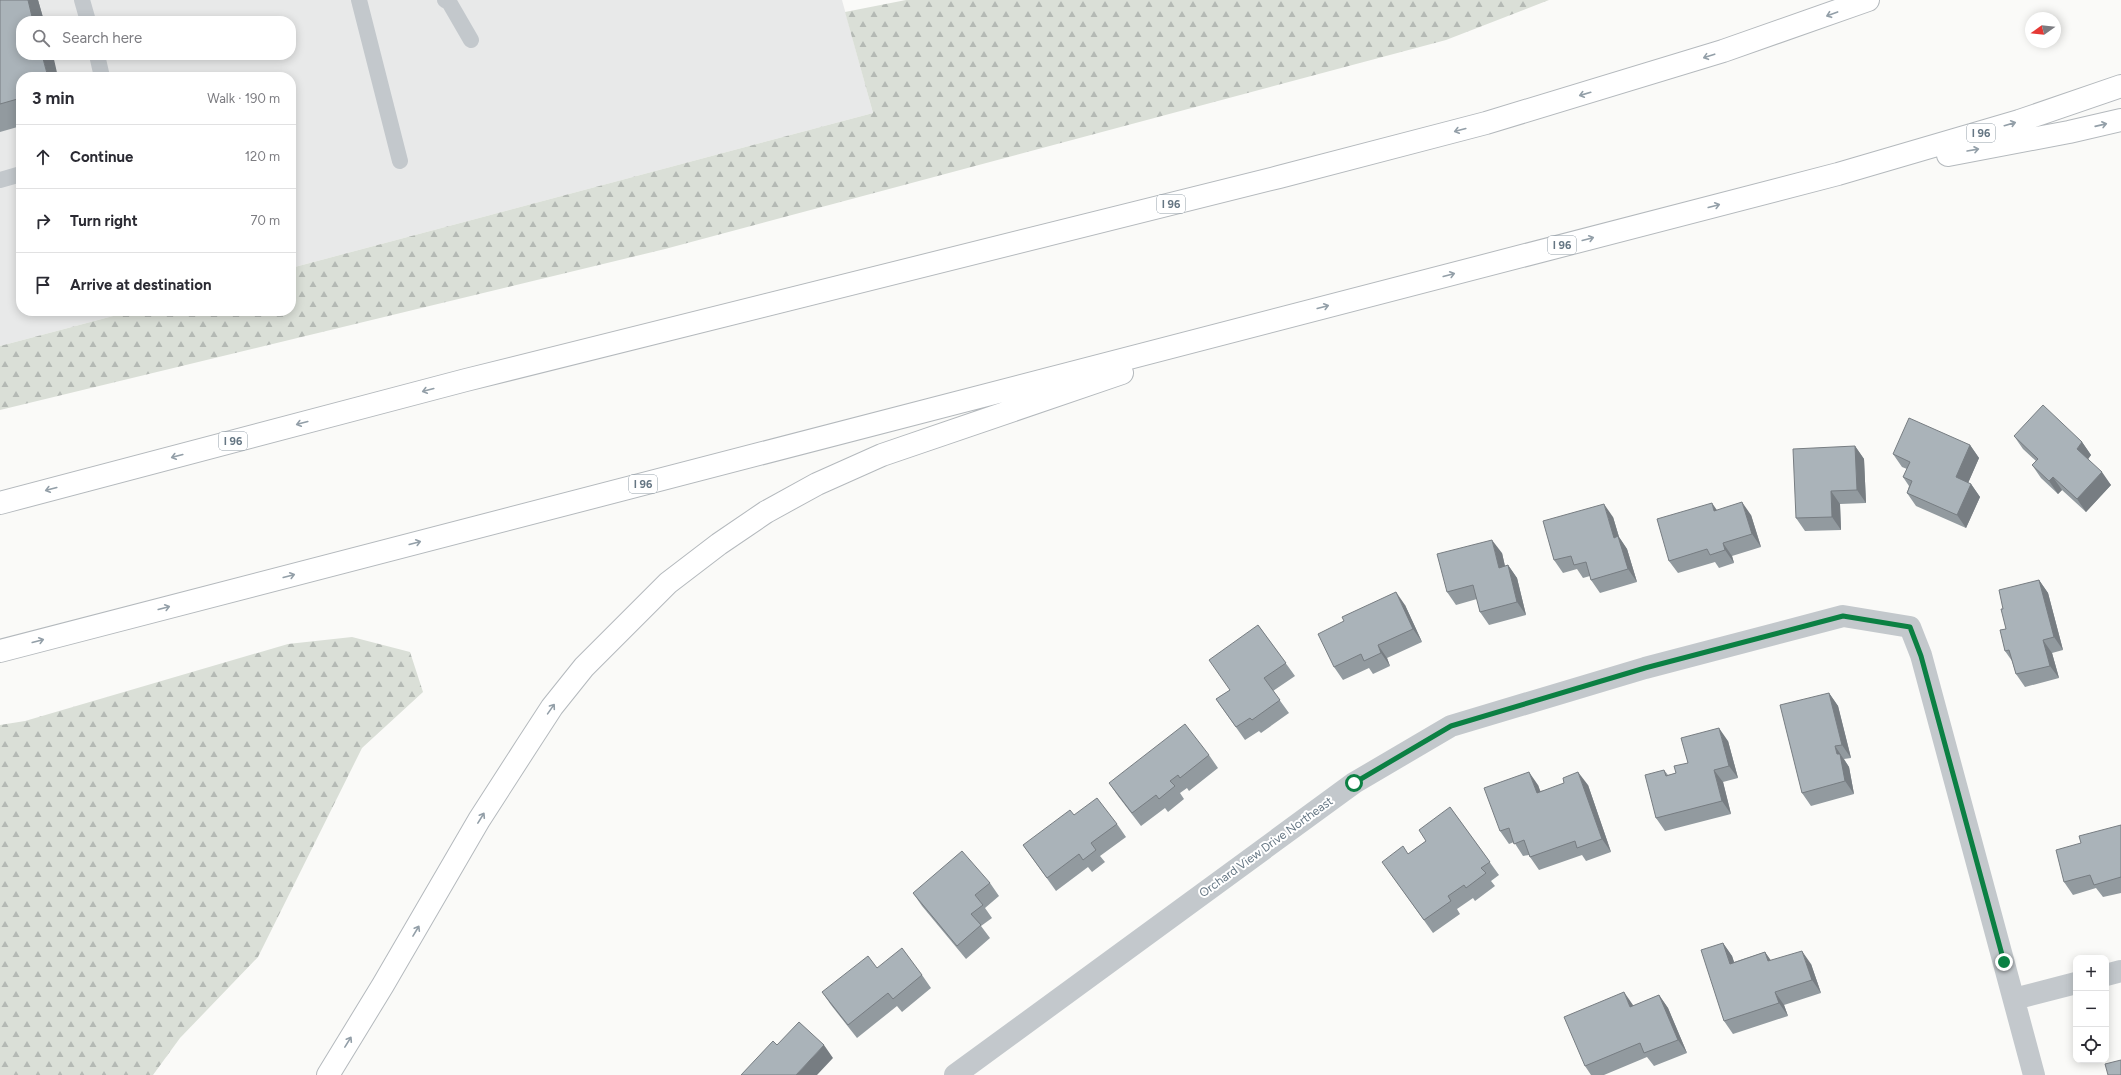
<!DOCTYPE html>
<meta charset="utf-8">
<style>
body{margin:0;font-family:Figtree,sans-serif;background:#f7f7f7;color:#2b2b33}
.controls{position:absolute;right:12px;bottom:12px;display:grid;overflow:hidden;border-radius:8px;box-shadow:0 2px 10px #0003}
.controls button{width:36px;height:36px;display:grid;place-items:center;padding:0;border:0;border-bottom:1px solid #e1e1e2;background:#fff;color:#2b2b33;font:20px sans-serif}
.compass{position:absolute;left:2025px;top:12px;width:36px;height:36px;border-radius:50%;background:#fff;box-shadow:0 2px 10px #0003;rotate:255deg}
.stop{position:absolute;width:12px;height:12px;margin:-9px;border:3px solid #0b8043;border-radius:50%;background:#fff}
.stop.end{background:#0b8043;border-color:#fff;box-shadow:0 1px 4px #0008}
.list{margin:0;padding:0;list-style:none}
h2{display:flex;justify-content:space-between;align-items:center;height:52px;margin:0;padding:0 16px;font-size:17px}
h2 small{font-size:13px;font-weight:400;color:#7c7c81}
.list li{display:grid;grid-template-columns:26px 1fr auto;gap:12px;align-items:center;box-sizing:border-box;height:64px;padding:0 16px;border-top:1px solid #e1e1e2}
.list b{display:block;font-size:15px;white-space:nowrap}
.list em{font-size:13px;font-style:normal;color:#7c7c81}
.icon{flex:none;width:22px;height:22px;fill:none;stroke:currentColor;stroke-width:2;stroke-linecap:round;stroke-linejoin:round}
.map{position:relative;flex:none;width:2121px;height:1075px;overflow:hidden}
.search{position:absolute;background:#fff;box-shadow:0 2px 10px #0003;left:16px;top:16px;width:280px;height:44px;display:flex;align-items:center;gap:10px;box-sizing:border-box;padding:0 14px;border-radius:16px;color:#7c7c81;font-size:15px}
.panel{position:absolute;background:#fff;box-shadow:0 2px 10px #0003;left:16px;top:72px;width:280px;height:244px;border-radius:16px}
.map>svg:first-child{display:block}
.built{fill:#e8e9e9;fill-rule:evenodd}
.forest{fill:url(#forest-firs)}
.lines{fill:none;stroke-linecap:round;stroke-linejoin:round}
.highway-casing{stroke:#b4b9bd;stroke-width:24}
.lane{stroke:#c3c8cc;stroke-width:16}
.street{stroke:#c3c8cc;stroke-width:22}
.highway{stroke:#fff;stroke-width:22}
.wall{fill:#929a9f}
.shaded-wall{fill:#777d82}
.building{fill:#aab3b9;stroke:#777d82}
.oneway{stroke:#939fa8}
.route{stroke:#0b8043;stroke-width:5}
.labels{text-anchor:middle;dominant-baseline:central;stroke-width:4;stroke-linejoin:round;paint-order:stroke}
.shield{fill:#fff;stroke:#939fa8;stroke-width:1}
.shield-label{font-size:11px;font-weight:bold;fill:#657683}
.street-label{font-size:12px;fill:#657683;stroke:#fff}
</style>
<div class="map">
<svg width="2121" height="1075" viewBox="0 0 2121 1075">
<defs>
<pattern id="forest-firs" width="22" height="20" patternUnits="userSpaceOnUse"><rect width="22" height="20" fill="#dadfd7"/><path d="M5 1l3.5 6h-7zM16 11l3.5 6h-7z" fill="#b4b9b4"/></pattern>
</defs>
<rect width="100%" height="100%" fill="#fafaf8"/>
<path class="built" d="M0 0H842L873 113 291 268V77H21V311H132L0 346ZM21 21H291V55H21Z"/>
<path class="forest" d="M906 0H1549L1446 40 665 249 0 410V346L132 311H291V268L873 113 845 12Z
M352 637 410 652 423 692 362 748 258 957 180 1038 153 1075H0V725L25 721 288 644Z"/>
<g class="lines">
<defs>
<path id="highway" d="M1948 155 2069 132 2121 120
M0 503 466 380 1279 177 1486 123 1723 51 1868 0
M0 651 1838 174 2019 121 2121 86
M328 1075 383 985 479 820 526 747 552 707 584 667 668 583 719 544 766 512 817 484 882 455 1122 373"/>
</defs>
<use href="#highway" class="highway-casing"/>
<path class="lane" d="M82 0 88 21
M359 0 400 161
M445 0 449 2 471 40
M97 55 102 77
M0 180 21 174"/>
<path class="street" d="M2106 975 2121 971
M2014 999 2076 983
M955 1075 1354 783 1451 726 1645 668 1843 616 1910 627 1921 655 2034 1075"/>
<use href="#highway" class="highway"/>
</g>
<path class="wall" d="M0 0H38L44 21H21V126L0 132Z
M2014 436 2082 442 2091 455 2088 459 2111 485 2086 512 2062 490 2058 494 2041 478 2032 465 2036 461 2023 449Z
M1970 445 1979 458 1968 483 1971 484 1980 497 1966 528 1916 506 1907 493 1909 486 1903 477 1907 469 1902 467 1893 454Z
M1855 446 1864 459 1866 503 1840 504 1841 530 1805 531 1796 518Z
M1717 510 1751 515 1761 547 1732 556 1734 563 1719 568 1715 562 1678 573 1669 561Z
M1613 517 1619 537 1627 549 1637 582 1600 593 1591 580 1590 576 1583 578 1577 569 1563 573 1554 560Z
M1502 553 1505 566 1508 565 1517 578 1526 615 1489 625 1480 612 1477 599 1456 605 1447 592Z
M2039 580 2048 593 2063 650 2052 653 2059 678 2025 687 2016 674 2012 661 2005 651 2006 629 2003 609Z
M1405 605 1422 642 1387 658 1390 666 1373 674 1369 668 1343 680 1334 667Z
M1258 625 1295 676 1273 691 1289 713 1261 733 1259 731 1245 740 1216 699 1230 690Z
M1829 693 1838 706 1851 758 1844 759 1849 767 1854 794 1811 806 1802 793Z
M1728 741 1738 778 1723 782 1731 814 1665 831 1656 818 1664 770 1668 775 1676 773 1688 763Z
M1209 755 1218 768 1189 791 1187 788 1180 793 1184 799 1168 812 1165 808 1141 826 1118 796 1109 783Z
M1538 785 1540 791 1588 785 1611 852 1586 861 1582 855 1539 870 1530 857 1529 855 1523 856 1514 842 1509 844 1500 831Z
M1450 807 1499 875 1491 881 1495 886 1475 901 1473 898 1457 909 1460 914 1433 933 1391 874 1408 854 1426 841Z
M1074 815 1117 824 1126 837 1100 856 1105 862 1092 872 1088 867 1056 891 1023 845Z
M2121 825V893L2103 897 2096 888 2073 895 2064 882 2081 843Z
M990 883 999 896 985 908 992 918 981 926 990 938 966 959 922 906 913 893Z
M1723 943 1732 956 1734 962 1765 952 1771 961 1811 964 1821 993 1784 1005 1788 1016 1733 1034 1724 1021Z
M877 968 922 975 931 988 902 1012 897 1006 857 1038 831 1005 822 992Z
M1659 995 1668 1008 1687 1053 1654 1066 1647 1057 1604 1075H1591L1585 1066 1633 1006Z"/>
<path class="shaded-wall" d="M28 0H38L44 21H33Z
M42 55H53L58 77H48Z
M2082 442 2091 455 2086 462 2077 449Z
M1970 445 1979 458 1965 490 1956 477Z
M1855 446 1864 459 1866 503 1857 490Z
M2102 472 2111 485 2086 512 2077 499Z
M2053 477 2062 490 2058 494 2049 481Z
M1971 484 1980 497 1966 528 1957 515Z
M1831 491 1840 504 1841 530 1832 517Z
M1742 502 1751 515 1761 547 1752 534Z
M1712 503 1721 516 1714 511Z
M1604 504 1613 517 1619 537 1627 549 1637 582 1628 569 1614 538Z
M1492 540 1502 553 1508 580 1499 568Z
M1723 543 1732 556 1734 563 1725 550Z
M1508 565 1517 578 1526 615 1517 602Z
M2039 580 2048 593 2063 650 2054 637Z
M1396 592 1405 605 1422 642 1413 629Z
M2043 640 2052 653 2059 678 2050 666Z
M1378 645 1387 658 1390 666 1381 653Z
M1829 693 1838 706 1851 758 1842 745Z
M1719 728 1728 741 1738 778 1729 766Z
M1835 746 1849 767 1854 794 1845 781Z
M1714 770 1723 782 1731 814 1722 801Z
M1529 772 1538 785 1546 806 1537 793Z
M1578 772 1588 785 1611 852 1602 839Z
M1723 943 1732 956 1739 977 1730 964Z
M1802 951 1811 964 1821 993 1812 980Z
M1765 952 1774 965 1768 961Z
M1624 992 1633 1005 1639 1020 1630 1007Z
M1775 992 1784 1005 1788 1016 1779 1003Z
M1659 995 1668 1008 1687 1053 1678 1040Z
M824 1045 833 1058 817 1075H796Z"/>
<path class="building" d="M0 0H28L33 21H21V55H42L48 77H21V98L0 104Z
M2043 405 2082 442 2077 449 2102 472 2077 499 2053 477 2049 481 2032 465 2038 459 2014 436Z
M1909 418 1970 445 1956 477 1971 484 1957 515 1907 493 1912 481 1903 477 1910 462 1893 454Z
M1855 446 1857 490 1831 491 1832 517 1796 518 1793 449Z
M1742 502 1752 534 1723 543 1725 550 1710 555 1707 549 1669 561 1657 519 1712 503 1714 511Z
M1604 504 1614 538 1618 536 1628 569 1591 580 1586 562 1574 565 1571 556 1554 560 1543 521Z
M1492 540 1499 568 1508 565 1517 602 1480 612 1473 585 1447 592 1437 554Z
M2039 580 2054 637 2043 640 2050 666 2016 674 2009 650 2005 651 2000 630 2006 629 2001 609H2003L1999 590Z
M1396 592 1413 629 1378 645 1381 653 1364 661 1361 654 1334 667 1318 634 1344 621 1342 617Z
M1258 625 1286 663 1264 678 1280 700 1252 720 1250 718 1236 727 1216 699 1230 690 1209 660Z
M1829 693 1842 745 1835 746 1837 754H1840L1845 781 1802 793 1780 705Z
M1185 724 1209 755 1180 778 1178 775 1170 781 1175 786 1159 799 1156 795 1132 813 1109 783Z
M1719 728 1729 766 1714 770 1722 801 1656 818 1645 775 1664 770 1666 776 1676 773 1674 766 1688 763 1681 738Z
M1529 772 1537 793 1564 783 1563 778 1578 772 1602 839 1577 848 1575 841 1530 857 1524 840 1514 844 1509 828 1500 831 1484 788Z
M1097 798 1117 824 1091 843 1096 850 1083 860 1079 854 1047 878 1023 845 1070 810 1074 815Z
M1450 807 1490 862 1481 868 1486 873 1466 888 1464 885 1448 896 1451 901 1424 920 1382 862 1403 846 1408 854 1426 841 1419 830Z
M2121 825V877L2094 885 2090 875 2064 882 2056 850 2081 843 2079 836Z
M962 851 990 883 975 895 983 905 971 914 981 925 957 946 913 893Z
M1723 943 1730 964 1765 952 1768 961 1802 951 1812 980 1775 992 1779 1003 1724 1021 1701 950Z
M902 948 922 975 893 999 888 993 848 1025 822 992 868 956 877 968Z
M1624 992 1630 1007 1659 995 1678 1040 1644 1053 1640 1043 1585 1066 1564 1017Z
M799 1022 824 1045 796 1075H741L773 1041 777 1045Z
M2121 1060V1075H2108L2105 1064Z"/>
<defs><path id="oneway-shaft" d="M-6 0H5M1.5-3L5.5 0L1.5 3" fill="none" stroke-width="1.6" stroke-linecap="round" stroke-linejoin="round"/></defs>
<g class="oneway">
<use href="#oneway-shaft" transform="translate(1832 14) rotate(160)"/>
<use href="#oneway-shaft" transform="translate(1709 56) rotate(162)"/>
<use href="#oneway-shaft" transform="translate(1585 94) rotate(164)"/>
<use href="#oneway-shaft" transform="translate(2010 124) rotate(-16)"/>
<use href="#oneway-shaft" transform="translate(2101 125) rotate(-13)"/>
<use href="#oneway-shaft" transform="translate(1460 130) rotate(165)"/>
<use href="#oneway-shaft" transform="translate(1973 150) rotate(-10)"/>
<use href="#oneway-shaft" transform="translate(1714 206) rotate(-15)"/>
<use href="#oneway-shaft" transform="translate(1588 239) rotate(-15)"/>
<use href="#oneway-shaft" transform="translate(1449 275) rotate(-15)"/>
<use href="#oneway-shaft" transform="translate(1323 307) rotate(-15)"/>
<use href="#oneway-shaft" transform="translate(428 390) rotate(165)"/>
<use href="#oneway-shaft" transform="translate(302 423) rotate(165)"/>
<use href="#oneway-shaft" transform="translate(177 456) rotate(165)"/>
<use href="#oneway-shaft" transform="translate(51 489) rotate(165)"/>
<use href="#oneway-shaft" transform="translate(415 543) rotate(-15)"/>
<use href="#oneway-shaft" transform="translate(289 576) rotate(-15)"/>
<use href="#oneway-shaft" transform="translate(164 608) rotate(-15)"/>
<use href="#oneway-shaft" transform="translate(38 641) rotate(-15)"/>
<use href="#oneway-shaft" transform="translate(551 709) rotate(-55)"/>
<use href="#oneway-shaft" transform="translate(481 818) rotate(-58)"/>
<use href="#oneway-shaft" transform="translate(416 931) rotate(-59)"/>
<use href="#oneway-shaft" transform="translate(348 1042) rotate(-58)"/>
</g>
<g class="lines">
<path class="route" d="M1354 783 1451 726 1645 668 1843 616 1910 627 1921 656 2004 962"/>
</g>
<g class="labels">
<g class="shield">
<rect x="1967" y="124" width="28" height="18" rx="3"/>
<rect x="1157" y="195" width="28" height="18" rx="3"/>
<rect x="1548" y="236" width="28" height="18" rx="3"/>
<rect x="219" y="432" width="28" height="18" rx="3"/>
<rect x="629" y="475" width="28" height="18" rx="3"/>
</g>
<g class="shield-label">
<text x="1981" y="133">I 96</text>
<text x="1171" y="204">I 96</text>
<text x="1562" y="245">I 96</text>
<text x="233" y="441">I 96</text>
<text x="643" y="484">I 96</text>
</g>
<g class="street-label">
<text transform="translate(1266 847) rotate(-36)">Orchard View Drive Northeast</text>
</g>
</g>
</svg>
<div class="controls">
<button>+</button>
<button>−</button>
<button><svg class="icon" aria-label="locate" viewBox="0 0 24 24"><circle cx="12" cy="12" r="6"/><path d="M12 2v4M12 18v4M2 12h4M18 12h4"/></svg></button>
</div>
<svg class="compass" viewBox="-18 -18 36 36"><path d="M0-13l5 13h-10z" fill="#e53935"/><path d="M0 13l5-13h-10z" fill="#7c7c81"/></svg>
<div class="stop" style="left:1354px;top:783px"></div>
<div class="stop end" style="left:2004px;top:962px"></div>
<div class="search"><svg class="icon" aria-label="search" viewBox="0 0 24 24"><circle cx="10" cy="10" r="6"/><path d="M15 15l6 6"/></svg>Search here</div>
<section class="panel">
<h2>3 min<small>Walk · 190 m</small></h2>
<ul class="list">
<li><svg class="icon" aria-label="ahead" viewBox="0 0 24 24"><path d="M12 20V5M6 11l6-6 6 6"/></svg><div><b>Continue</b></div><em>120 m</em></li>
<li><svg class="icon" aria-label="right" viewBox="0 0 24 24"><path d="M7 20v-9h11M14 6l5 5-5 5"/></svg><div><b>Turn right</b></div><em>70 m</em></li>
<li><svg class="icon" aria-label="arrive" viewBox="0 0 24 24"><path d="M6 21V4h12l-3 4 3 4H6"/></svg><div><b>Arrive at destination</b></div></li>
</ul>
</section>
</div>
